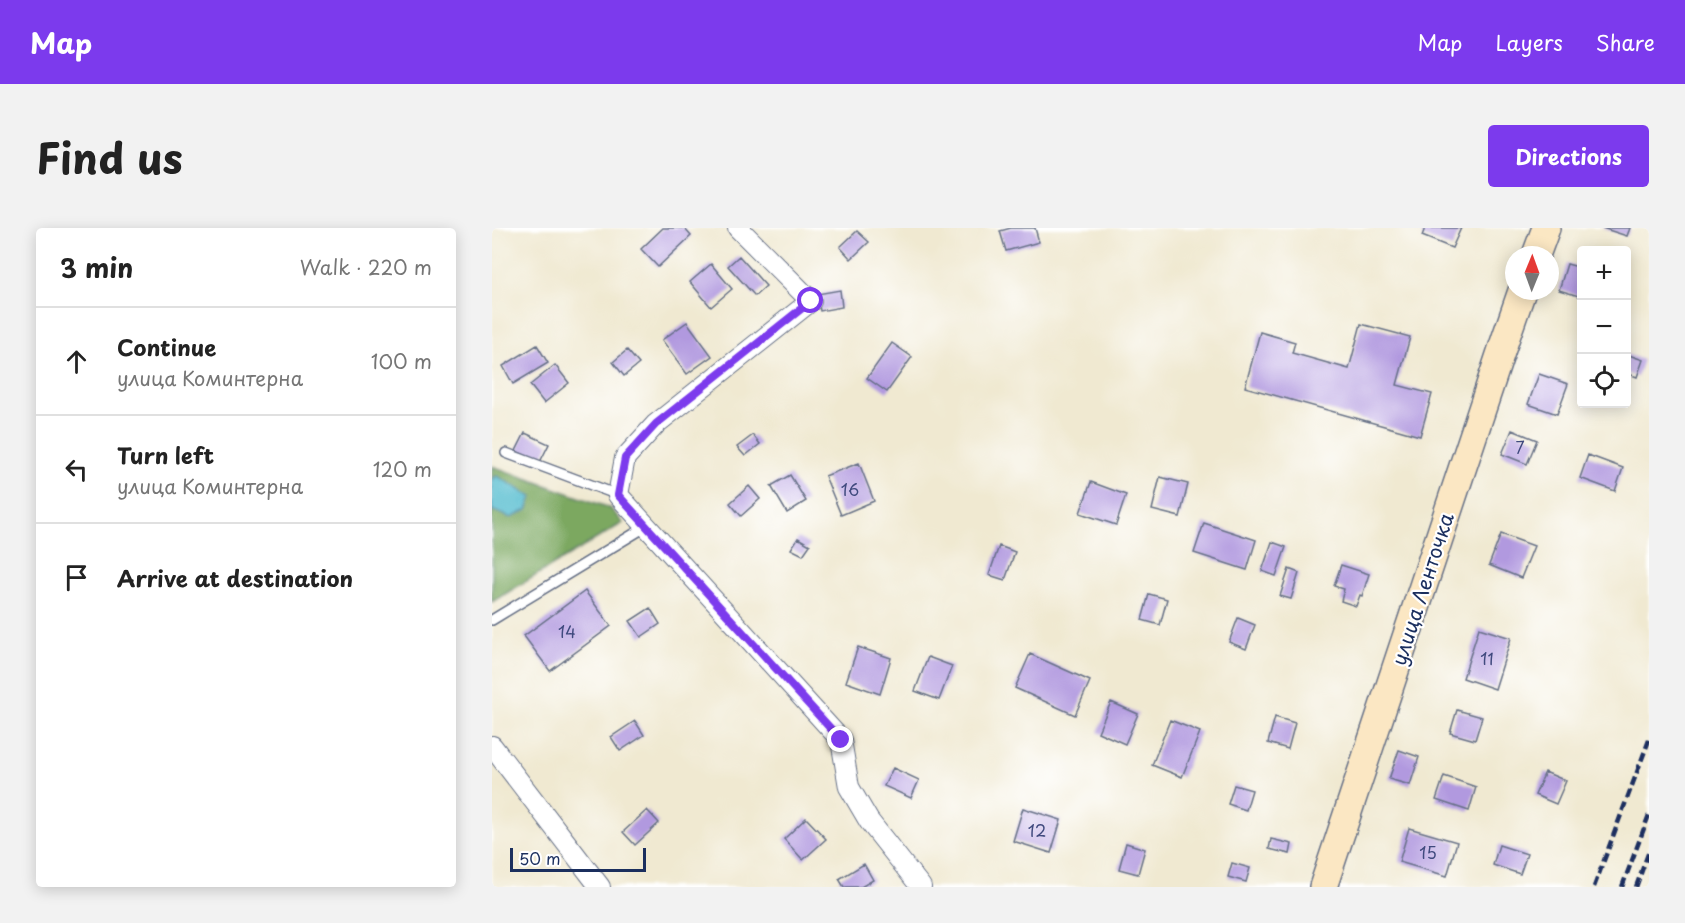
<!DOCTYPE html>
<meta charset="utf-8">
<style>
body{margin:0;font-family:"Playpen Sans",sans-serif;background:#f2f2f2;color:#222}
.controls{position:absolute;right:18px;top:18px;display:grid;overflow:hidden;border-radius:6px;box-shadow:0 3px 15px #0003}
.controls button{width:54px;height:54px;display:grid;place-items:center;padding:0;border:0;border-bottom:2px solid #e0e0e0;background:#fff;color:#222;font:30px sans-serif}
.compass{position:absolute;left:1013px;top:18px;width:54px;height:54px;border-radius:50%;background:#fff;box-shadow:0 3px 15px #0003;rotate:1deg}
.scale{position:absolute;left:18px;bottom:15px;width:136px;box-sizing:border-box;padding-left:6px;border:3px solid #1b2f5e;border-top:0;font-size:16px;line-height:21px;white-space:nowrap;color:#1b2f5e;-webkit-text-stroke:4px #fff;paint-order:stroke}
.stop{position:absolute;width:18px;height:18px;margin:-14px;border:4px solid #7c3aed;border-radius:50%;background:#fff}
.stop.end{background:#7c3aed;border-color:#fff;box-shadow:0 2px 6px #0008}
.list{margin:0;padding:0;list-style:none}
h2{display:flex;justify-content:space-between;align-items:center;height:78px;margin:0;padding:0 24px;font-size:26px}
h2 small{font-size:20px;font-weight:400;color:#767676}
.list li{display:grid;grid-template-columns:39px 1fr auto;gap:18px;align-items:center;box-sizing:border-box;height:108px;padding:0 24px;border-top:2px solid #e0e0e0}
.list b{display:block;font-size:22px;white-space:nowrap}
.list p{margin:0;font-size:20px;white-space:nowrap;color:#767676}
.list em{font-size:20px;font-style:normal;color:#767676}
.icon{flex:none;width:33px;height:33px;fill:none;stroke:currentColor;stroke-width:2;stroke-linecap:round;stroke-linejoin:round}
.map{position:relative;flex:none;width:1157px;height:659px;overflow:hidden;border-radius:6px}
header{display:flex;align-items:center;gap:36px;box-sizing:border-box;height:84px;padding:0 30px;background:#7c3aed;color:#fff}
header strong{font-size:28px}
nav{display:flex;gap:33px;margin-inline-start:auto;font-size:21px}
.intro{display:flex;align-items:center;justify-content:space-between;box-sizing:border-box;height:144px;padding:0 36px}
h1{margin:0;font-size:42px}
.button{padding:15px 27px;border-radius:6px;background:#7c3aed;color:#fff;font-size:21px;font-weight:700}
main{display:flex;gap:36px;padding:0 36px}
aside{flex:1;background:#fff;border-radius:6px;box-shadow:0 3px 15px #0003}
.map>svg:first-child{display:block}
.forest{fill:#7ca860;stroke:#4c6c5f;stroke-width:1.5}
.water{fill:#52bccf;stroke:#367696;stroke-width:1.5}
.building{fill:#b199df}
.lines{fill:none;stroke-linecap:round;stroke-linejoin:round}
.lane-casing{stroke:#667086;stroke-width:12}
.street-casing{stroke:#667086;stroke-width:22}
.secondary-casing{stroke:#667086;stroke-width:30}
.lane{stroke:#fff;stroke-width:9}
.street{stroke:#fff;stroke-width:20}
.secondary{stroke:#fbe7c3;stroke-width:27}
.rail{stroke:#1b2f5e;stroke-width:4.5;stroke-dasharray:9 4.5;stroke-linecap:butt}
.route{stroke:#7c3aed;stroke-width:8}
.labels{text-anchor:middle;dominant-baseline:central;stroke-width:4.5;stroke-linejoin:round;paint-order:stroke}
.number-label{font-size:16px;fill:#404a7e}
.street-label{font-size:20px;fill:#1b2f5e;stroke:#fff}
</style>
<header>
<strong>Map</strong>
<nav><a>Map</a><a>Layers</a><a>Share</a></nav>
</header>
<div class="intro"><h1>Find us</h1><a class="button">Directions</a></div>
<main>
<aside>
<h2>3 min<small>Walk · 220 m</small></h2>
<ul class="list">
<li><svg class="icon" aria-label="ahead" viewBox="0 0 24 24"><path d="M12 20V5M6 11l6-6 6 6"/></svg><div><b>Continue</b><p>улица Коминтерна</p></div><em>100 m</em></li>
<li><svg class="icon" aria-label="left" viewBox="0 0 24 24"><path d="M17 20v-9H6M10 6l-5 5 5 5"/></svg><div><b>Turn left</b><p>улица Коминтерна</p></div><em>120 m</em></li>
<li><svg class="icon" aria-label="arrive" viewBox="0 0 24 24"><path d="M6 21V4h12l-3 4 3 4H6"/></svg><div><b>Arrive at destination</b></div></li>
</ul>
</aside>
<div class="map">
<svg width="1157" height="659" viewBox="0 0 1157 659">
<rect width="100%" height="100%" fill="#fff"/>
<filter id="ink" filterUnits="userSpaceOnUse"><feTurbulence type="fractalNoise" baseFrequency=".0167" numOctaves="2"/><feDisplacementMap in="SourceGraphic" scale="12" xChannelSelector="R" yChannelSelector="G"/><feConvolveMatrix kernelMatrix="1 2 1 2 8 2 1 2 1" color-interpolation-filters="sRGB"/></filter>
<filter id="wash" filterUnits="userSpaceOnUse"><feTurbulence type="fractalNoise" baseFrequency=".008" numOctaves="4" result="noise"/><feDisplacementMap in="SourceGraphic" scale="24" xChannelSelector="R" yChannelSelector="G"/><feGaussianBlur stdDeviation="1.35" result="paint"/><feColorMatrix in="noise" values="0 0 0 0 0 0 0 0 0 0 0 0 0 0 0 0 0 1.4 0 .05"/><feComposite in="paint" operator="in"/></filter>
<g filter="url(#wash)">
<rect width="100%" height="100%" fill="#f0e9d1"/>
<path class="forest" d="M0 238 118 280 131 295 0 374Z"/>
<path class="water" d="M5 248 40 269 35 282 19 290 0 282V251Z"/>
<g id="blocks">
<path class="building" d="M171 0H192L199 8 166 39 149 21Z
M519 0H543L547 14 514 23 508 3Z
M933 0H969L960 20 930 8Z
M1110 0H1138L1135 8Z
M365 3 377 14 359 31 348 19Z
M247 28 274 58 263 68 236 38Z
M219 36 240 61 219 79 198 54Z
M1075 36 1090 40V69L1067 62Z
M348 62 350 79 328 83 325 66Z
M195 94 220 128 195 146 170 112Z
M869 96 918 109 905 157 940 166 928 208 753 159 768 104 803 114 800 125 857 141Z
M400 115 420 129 395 164 375 150Z
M45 117 56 135 21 156 11 138Z
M135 122 147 136 132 148 121 134Z
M1134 126 1151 132 1145 149 1134 145Z
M63 137 77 155 52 175 38 157Z
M1047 146 1076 156 1065 186 1036 176Z
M1020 202 1045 212 1035 236 1010 226Z
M33 205 57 216 48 234 24 223Z
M261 207 268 216 253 228 245 219Z
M1096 227 1131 240 1123 263 1088 250Z
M367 235 382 273 349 287 333 248Z
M298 247 314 273 295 285 279 258Z
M668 249 696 256 688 289 660 282Z
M599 254 634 267 624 297 588 285Z
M257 258 268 271 249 288 238 275Z
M712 295 764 312 755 342 702 325Z
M1009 306 1042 318 1029 350 997 337Z
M306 310 318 317 311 327 299 321Z
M780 314 794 319 784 348 770 343Z
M507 318 523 324 513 352 497 347Z
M849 337 877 346 870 368 868 367 864 378 849 373 852 361 842 358Z
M797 341 807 345 799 371 788 368Z
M93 363 119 398 58 443 32 408Z
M657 366 675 371 668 397 650 392Z
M158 380 168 396 149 409 138 393Z
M746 390 763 397 754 421 737 414Z
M987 400 1019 410 1003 461 971 450Z
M366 419 399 430 388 466 354 454Z
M538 426 598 453 583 487 523 460Z
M436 429 460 438 447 472 423 463Z
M619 474 646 486 633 516 606 504Z
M965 482 990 489 983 512 958 505Z
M783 489 803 495 796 521 776 515Z
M678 492 708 504 690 549 660 537Z
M143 493 152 507 128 523 119 509Z
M907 522 927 529 918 557 897 551Z
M401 540 427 552 419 570 392 558Z
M1053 544 1074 553 1064 576 1043 567Z
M952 548 984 559 977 583 944 572Z
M742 557 760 562 754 582 736 576Z
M531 580 569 592 559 625 521 613Z
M155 582 167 595 143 617 131 604Z
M314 590 334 611 311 632 292 611Z
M917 600 965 614 955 648 907 634Z
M779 611 800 616 798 626 777 621Z
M634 615 653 621 646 646 627 641Z
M1007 617 1035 626 1028 646 1001 637Z
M740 635 758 640 754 654 736 649Z
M372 636 381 652 369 659H352L347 651Z"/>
</g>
</g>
<g filter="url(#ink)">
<use href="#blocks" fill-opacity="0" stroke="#667086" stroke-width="1.5"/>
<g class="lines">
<defs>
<path id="lane" d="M14 225 126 267
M0 392 155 298"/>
<path id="street" d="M246 0 319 73 164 196 133 230 126 267 349 512 357 559 377 593 429 659
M0 518 108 659"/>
<path id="secondary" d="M1044 27 1054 0
M831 659 1014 109 1030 63"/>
</defs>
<use href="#lane" class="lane-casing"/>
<use href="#street" class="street-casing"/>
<use href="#secondary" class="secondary-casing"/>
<use href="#lane" class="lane"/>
<use href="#street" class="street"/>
<use href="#secondary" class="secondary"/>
<path class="rail" d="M1102 659 1157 512
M1130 659 1157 587
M1144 659 1157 623"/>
</g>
</g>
<g class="lines" filter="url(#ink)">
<path class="route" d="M319 73 164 196 133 230 126 267 349 512"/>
</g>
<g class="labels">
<g class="number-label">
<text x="1028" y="219">7</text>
<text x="358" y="261">16</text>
<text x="75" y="403">14</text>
<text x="995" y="430">11</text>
<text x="545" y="602">12</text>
<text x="936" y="624">15</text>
</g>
<g class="street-label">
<text transform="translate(930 361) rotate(-72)">улица Ленточка</text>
</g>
</g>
</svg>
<div class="controls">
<button>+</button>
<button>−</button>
<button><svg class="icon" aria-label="locate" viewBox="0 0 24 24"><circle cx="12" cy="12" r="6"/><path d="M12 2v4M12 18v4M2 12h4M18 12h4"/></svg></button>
</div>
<svg class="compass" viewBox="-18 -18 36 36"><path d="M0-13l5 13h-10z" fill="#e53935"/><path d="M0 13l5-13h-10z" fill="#767676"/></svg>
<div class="scale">50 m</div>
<div class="stop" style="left:319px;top:73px"></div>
<div class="stop end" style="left:349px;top:512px"></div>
</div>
</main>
